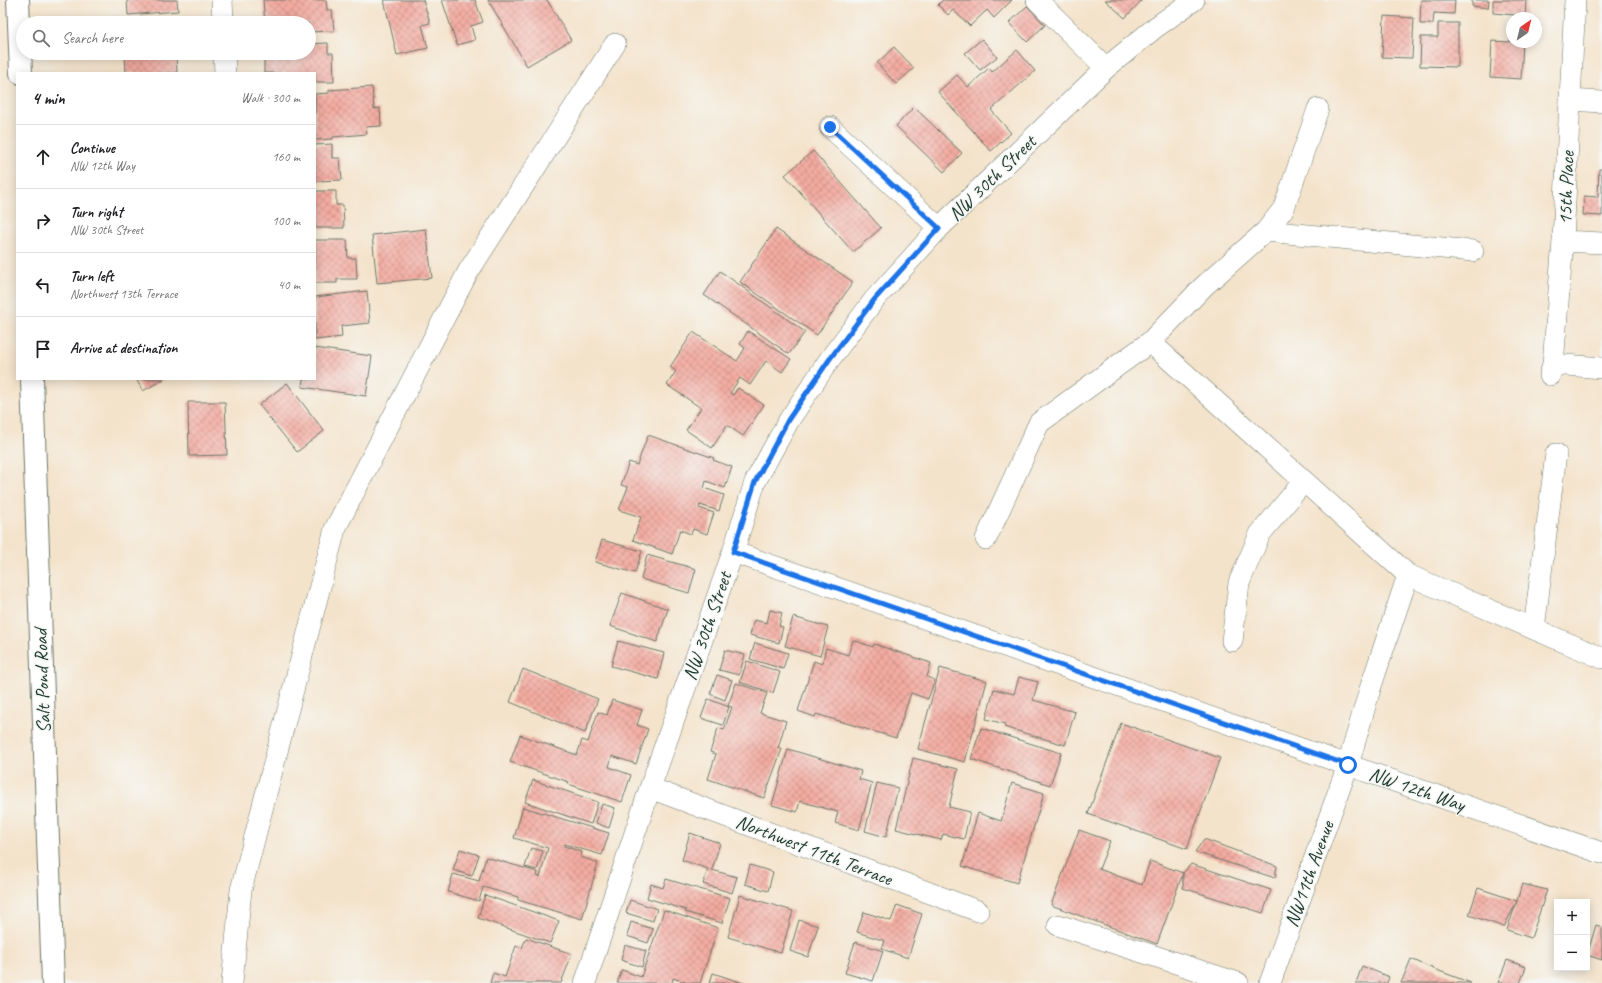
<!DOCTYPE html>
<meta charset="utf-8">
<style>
body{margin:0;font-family:Caveat,sans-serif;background:#f2f2f2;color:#202124}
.controls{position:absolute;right:12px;bottom:12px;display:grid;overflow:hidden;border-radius:0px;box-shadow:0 2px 10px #0003}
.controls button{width:36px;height:36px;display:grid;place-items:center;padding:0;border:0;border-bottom:1px solid #e0e0e0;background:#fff;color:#202124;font:20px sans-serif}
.compass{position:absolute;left:1506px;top:12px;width:36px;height:36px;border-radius:50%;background:#fff;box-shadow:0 2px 10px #0003;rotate:35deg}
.stop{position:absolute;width:12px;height:12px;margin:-9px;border:3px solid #1a73e8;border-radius:50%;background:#fff}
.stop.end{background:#1a73e8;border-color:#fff;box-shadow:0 1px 4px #0008}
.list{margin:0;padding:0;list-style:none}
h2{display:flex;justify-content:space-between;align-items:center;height:52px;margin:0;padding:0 16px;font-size:17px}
h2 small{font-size:13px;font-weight:400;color:#757577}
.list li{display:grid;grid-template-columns:26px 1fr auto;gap:12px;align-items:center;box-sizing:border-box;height:64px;padding:0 16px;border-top:1px solid #e0e0e0}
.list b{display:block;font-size:15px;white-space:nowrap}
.list p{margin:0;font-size:13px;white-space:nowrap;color:#757577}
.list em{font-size:13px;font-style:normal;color:#757577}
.icon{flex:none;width:22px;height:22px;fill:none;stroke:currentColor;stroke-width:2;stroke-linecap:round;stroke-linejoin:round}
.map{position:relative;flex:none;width:1602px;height:983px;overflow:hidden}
.search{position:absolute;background:#fff;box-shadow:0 2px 10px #0003;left:16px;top:16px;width:300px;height:44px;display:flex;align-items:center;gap:10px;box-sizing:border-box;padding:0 14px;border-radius:22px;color:#757577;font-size:15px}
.panel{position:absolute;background:#fff;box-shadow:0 2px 10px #0003;left:16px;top:72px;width:300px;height:308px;border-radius:0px}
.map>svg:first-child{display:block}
.building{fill:url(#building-cross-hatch)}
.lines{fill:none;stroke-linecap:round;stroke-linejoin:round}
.street-casing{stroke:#6a7769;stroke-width:22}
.secondary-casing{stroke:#6a7769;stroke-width:24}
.street{stroke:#fff;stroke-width:21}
.secondary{stroke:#fff;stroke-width:22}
.route{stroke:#1a73e8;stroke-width:5}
.labels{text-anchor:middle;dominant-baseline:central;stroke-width:3;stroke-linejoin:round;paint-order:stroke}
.street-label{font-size:20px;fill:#1f3d34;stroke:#f6f6f2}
</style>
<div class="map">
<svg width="1602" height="983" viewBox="0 0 1602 983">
<defs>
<pattern id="building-cross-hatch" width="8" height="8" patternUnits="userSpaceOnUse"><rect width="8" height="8" fill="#f4aca2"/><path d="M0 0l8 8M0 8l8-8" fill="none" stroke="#c58d85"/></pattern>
</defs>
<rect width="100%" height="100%" fill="#f6f6f2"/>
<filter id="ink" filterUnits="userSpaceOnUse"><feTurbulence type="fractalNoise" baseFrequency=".025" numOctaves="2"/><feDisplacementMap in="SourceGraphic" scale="8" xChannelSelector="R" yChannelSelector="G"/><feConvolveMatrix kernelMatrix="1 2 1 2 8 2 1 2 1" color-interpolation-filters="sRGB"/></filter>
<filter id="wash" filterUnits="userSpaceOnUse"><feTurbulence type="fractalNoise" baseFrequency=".012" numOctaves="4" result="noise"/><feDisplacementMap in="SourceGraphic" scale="16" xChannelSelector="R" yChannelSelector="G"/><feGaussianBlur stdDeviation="0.9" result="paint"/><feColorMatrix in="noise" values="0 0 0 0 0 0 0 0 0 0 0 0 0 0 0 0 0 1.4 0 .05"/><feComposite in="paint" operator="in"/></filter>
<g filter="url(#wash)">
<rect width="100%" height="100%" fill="#f4e3cb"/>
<g id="blocks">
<path class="building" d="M127 0H177L178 11 128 15Z
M263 0H326L327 10H332L334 31 309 32V23H265Z
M384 0H423L430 23 422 25 428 48 397 55Z
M442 0H475L483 22 471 26 475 40 457 45Z
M488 0H547L571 40 527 66Z
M943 0H1012L994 18 987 10 970 26 953 10 948 15 938 5Z
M1105 0H1142L1125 18Z
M1421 0H1455L1454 14 1434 13 1433 24H1420Z
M1472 0H1489L1488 8 1472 6Z
M1493 0H1526L1525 18H1515V15L1493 13Z
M1027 6 1045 25 1027 42 1009 23Z
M1384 16 1414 18 1412 58 1382 57Z
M1438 23H1458V67L1420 66 1421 37H1438Z
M1511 24H1512V42H1523L1521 79 1490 77 1492 41 1510 42Z
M982 39 997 57 980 70 965 53Z
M328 43V53H333L334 82H315V73H264V53H309V44Z
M894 47 914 68 896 84 877 63Z
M1017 50 1035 71 991 110 1011 133 991 151 938 92 957 75 968 87 989 68 992 72Z
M163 53H176L177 73H126L125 55Z
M372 87 374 109 380 108 381 126 366 127 367 134 333 137V139L315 140V94L329 93V90Z
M914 107 962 153 944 172 896 126Z
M332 144V158H340L342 180 315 181V145Z
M813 151 881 228 853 252 785 175Z
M1599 169H1602V216L1583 215 1584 196 1598 197Z
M315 191H336V205H343L344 228H315Z
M426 229 432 278 377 283 372 235Z
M776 229 853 282 817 335 740 282Z
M315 240H347L348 258H356L357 279H337V283H315Z
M720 271 805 332 789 354 704 295Z
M367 291 370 323 341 326 342 337 315 340V297Z
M748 331 791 359 782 372 766 361 750 385 740 378 730 393 733 395 738 388 764 405 743 436 727 425 712 448 686 430 701 408 667 385 676 371 670 367 693 332 737 361 745 348 740 344Z
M315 348 372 356 366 396 302 387 303 379H315Z
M136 379H164L143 391Z
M287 383 324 431 297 452 259 405Z
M188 402H225L227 455 189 456Z
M648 435 714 458 713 460 732 467 725 488 706 481 705 485 704 488 724 495 719 511 700 505H699L700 506 699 508 714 513 707 534 693 529 691 534 680 530 672 554 633 540 641 517 619 510 628 487 621 485 629 462 637 465Z
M602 540 642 551 635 573 595 562Z
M647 555 696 569 689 593 641 579Z
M622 593 668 609 657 642 610 626Z
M770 610 782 613 779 626 783 627 779 643 750 635 754 620 767 623Z
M793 617 828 627 820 656 785 646Z
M853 640 873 647 874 644 931 663 927 677 935 680 928 699 911 693 896 738 816 714 815 717 798 711 814 661 822 664 826 648 848 655Z
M618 641 664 653 658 679 611 666Z
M755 643 788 653 783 669 750 659Z
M725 650 745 655 739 675 719 670Z
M747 661 780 672 773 693 740 682Z
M940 668 987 681 965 762 918 749Z
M523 669 598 699 585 733 510 702Z
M717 675 732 680 725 700 710 694Z
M1019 677 1038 682 1033 700 1075 712 1065 745 1004 727 1005 724 986 719 994 689 1014 694Z
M736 683 767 693 760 713 786 721 778 748 782 749 764 798 708 779 716 754 710 752 718 728 724 730 732 707 728 706Z
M708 699 729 707 723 725 701 718Z
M612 700 642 710 637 725 648 729 636 764 612 756 609 767 631 775 622 802 568 784 569 782 510 762 520 735 577 755 582 740 588 742 598 712 607 715Z
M1121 723 1220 758 1187 849 1088 814Z
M981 728 1061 753 1050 785 971 759Z
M788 749 861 771 859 779 872 783 859 830 835 823 838 812 800 801 797 812 772 805Z
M913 758 958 769 949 807 970 812 964 839 943 834 941 840 896 829Z
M533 780 598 802 591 824 525 802Z
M877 783 898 788 886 837 865 831Z
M1012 783 1044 793 1017 883 962 866 978 813 1001 821Z
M602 804 615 808 609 828 596 823Z
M523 807 609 833 602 855 564 844V846L582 852 581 857 598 863 582 919 518 900V897L483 887 479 901 448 892 453 874 479 881 486 857 538 872 537 876 540 877 548 848 514 838Z
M1079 830 1110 841 1099 869 1142 885 1150 861 1183 873 1157 944 1051 905Z
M690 833 720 843 712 870 737 877 732 893 703 884 708 869 682 860Z
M1204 839 1277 866 1275 878 1195 852Z
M531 848 543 851 537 870 525 867Z
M460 849 479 855 472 876 453 870Z
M1191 864 1271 890 1263 913 1183 888V873Z
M750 865 773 872 768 891 745 884Z
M666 879 730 898 722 923 685 912 686 910 647 898 651 884 663 888Z
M1522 884 1547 890 1531 938 1507 930 1517 901 1504 927 1469 915 1478 888 1517 901Z
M485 895 559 921 550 943 478 918Z
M740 895 793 911 781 953 728 937Z
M630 900 657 909 653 921 626 913Z
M897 905 922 914 908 958 882 949 885 941 857 932 864 912 891 921Z
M664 910 718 928 700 983H688L673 978 672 983H617L622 970 641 977Z
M799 920 818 926 808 957 790 951Z
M631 922 653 929 648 943 627 936Z
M1596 925 1602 927V960L1587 955Z
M526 938 572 954 561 983H490L493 973 505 977 516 946 522 948Z
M855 942 883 951 873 981 845 973Z
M625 945 646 951 642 967 621 960Z
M1411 959 1434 969 1471 983H1401Z
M1507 960 1526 967 1520 983H1498Z
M1362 966 1389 977 1387 983H1356Z
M713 973 743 983H710Z"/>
</g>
</g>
<g filter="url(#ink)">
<use href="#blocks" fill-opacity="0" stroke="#6a7769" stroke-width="1"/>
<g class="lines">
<defs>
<path id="street" d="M222 0 223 23
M1037 0 1106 68
M224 53 225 73
M1570 100 1602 102
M830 127 939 228
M1266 231 1473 251
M1563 241 1602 243
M1150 342 1408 575 1602 658
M1553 364 1602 368
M1550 375 1553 364 1563 241 1575 0
M986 539 1039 423 1150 342 1204 286 1266 231 1284 208 1318 109
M733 552 1602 853
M1534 629 1556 454
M1232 641 1239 583 1260 534 1304 481
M650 788 978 911
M1058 925 1238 983
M232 983 241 890 335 529 468 272 615 44
M585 983 650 788 733 552 755 482 789 420 829 360 874 300 939 228 1106 68 1156 27 1194 0
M1270 983 1348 765 1370 689 1408 575"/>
<path id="secondary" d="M18 0 21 73
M32 379 53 983"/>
</defs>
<use href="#street" class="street-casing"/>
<use href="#secondary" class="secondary-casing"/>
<use href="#street" class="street"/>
<use href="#secondary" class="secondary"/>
</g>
</g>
<g class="lines" filter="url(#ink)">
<path class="route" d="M830 127 939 228 874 300 829 360 788 420 755 482 733 552 1348 765"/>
</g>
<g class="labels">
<g class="street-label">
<text transform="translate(992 178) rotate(-44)">NW 30th Street</text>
<text transform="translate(1566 188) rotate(-88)">15th Place</text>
<text transform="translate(707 626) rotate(-71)">NW 30th Street</text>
<text transform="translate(42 681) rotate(-92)">Salt Pond Road</text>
<text transform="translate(1417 789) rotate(19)">NW 12th Way</text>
<text transform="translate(814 850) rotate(21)">Northwest 11th Terrace</text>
<text transform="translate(1309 874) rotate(-70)">NW11th Avenue</text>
</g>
</g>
</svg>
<div class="controls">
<button>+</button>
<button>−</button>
</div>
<svg class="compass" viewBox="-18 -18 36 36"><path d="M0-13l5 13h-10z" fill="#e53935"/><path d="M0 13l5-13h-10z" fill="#757577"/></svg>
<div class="stop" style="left:1348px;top:765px"></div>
<div class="stop end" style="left:830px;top:127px"></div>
<div class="search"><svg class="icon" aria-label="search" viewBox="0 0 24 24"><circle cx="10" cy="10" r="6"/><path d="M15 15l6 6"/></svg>Search here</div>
<section class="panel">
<h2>4 min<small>Walk · 300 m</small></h2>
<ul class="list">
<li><svg class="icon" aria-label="ahead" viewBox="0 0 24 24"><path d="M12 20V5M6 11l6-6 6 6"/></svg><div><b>Continue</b><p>NW 12th Way</p></div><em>160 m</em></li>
<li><svg class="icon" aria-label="right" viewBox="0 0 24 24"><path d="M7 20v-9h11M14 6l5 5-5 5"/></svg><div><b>Turn right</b><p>NW 30th Street</p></div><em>100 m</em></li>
<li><svg class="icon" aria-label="left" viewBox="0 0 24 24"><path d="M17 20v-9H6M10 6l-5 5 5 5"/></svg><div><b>Turn left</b><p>Northwest 13th Terrace</p></div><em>40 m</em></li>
<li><svg class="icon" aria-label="arrive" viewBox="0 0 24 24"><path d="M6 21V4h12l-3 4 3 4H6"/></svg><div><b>Arrive at destination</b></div></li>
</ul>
</section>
</div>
